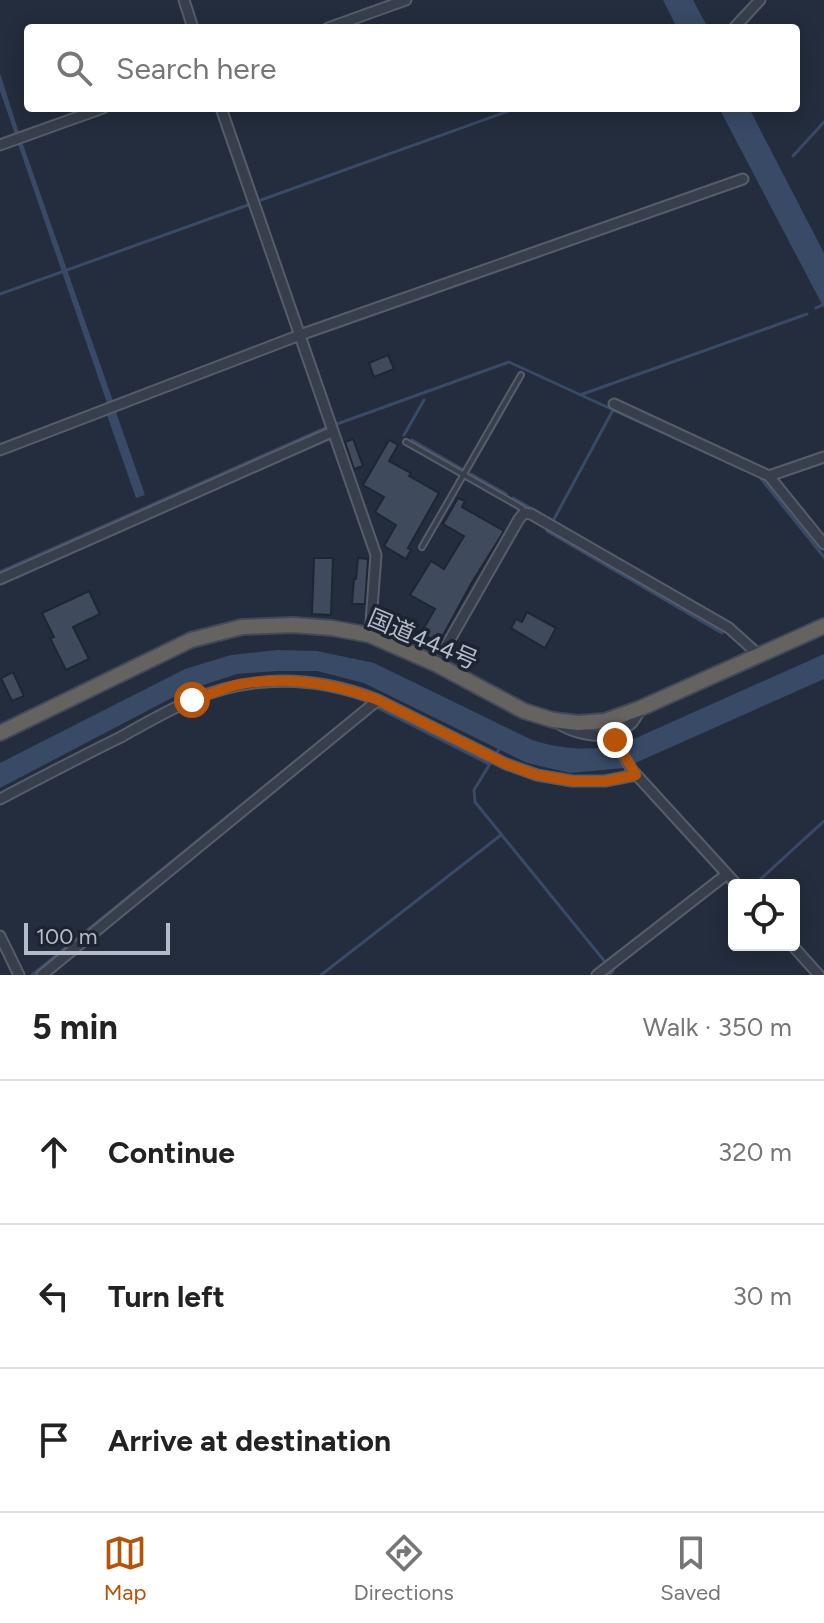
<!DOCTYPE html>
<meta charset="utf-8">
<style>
body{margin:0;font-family:Figtree,"Noto Sans JP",sans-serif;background:#f6f6f6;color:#222}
.controls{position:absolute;right:24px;bottom:24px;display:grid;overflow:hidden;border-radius:8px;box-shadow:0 4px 20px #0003}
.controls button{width:72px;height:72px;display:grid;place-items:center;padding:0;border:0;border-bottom:2px solid #e0e0e0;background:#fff;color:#222;font:40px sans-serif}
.scale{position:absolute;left:24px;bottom:20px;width:146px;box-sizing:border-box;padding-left:8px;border:4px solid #b3bac8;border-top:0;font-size:22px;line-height:28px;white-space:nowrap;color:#b3bac8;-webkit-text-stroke:6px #1c2432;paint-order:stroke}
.stop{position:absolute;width:24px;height:24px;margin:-18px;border:6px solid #b45309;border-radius:50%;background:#fff}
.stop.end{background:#b45309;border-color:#fff;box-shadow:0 2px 8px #0008}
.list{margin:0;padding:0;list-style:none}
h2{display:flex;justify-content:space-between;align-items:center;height:104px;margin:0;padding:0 32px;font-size:34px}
h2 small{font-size:26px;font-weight:400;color:#767676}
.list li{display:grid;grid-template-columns:52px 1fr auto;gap:24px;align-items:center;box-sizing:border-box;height:144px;padding:0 32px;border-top:2px solid #e0e0e0}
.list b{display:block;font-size:30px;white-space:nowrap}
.list em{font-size:26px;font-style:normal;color:#767676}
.icon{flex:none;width:44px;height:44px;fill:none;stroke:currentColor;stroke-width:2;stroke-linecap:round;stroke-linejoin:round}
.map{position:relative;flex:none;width:824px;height:975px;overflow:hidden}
.search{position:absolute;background:#fff;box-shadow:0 4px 20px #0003;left:24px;right:24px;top:24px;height:88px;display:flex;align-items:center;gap:20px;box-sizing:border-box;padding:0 28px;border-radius:8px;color:#767676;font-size:30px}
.sheet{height:536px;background:#fff}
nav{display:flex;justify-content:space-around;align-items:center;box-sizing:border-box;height:112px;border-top:2px solid #e0e0e0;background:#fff;font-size:22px;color:#767676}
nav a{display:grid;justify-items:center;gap:4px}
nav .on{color:#b45309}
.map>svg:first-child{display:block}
.water{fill:#384a66}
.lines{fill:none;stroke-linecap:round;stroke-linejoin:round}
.stream{stroke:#384a66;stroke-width:3}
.building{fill:#3f4b5c;stroke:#1e2634;stroke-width:2}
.service-casing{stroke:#555d6b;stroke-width:8}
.minor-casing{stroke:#555d6b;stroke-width:13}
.trunk-casing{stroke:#424a58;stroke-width:18}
.service{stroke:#373f4d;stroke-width:4}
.minor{stroke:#373f4d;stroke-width:9}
.trunk{stroke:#646360;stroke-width:14}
.route{stroke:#b45309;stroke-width:10}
.labels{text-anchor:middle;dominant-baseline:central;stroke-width:7;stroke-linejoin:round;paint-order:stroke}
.street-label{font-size:24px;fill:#b3bac8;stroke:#1c2432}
</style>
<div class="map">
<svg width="824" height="975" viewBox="0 0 824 975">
<rect width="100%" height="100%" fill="#232d3d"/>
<path class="water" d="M663 0H693L708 28H677Z
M0 73 19 133 113 401 111 402 115 412H116L145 495 136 498 107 415 113 413 109 403H107L18 144 20 143 17 133 15 134 0 91Z
M719 108H749L824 253V308Z
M277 650 317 651 374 663 532 740C565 750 594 752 627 742L824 654V679L624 768 570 773 527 763 364 683 317 671H277L237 674 185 691 0 788V763L185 669 231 655Z"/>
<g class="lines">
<path class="stream" d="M793 156 824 122
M261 200 517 108
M0 294 248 205
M816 308 824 304
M580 395 807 314
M337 424 509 362 744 470
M404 435 424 400
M412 440 462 469
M471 474 506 494
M759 476 824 557
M513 498 553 521 613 410
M547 531 722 633
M0 572 325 428
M378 708 489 764
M499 749 474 790 475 802 606 963
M754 885 824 821
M32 975 361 708
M321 975 501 835
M609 975 613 971"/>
</g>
<path class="building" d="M388 355 394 369 374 377 369 363Z
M353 439 363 466 354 469 345 442Z
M389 440 398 445 389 461 411 473 409 476 439 493 408 548 411 550 406 559 384 546 396 525 375 512 384 497 363 485Z
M458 498 465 501 462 507 504 531 471 584 439 643 421 633 435 609 410 595 431 561 444 569 464 536 443 524Z
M314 558H333L331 615 312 614Z
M358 558 368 559 365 604H352L354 579H356Z
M89 591 100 614 73 627 89 659 66 670 50 638 54 637 42 613Z
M527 612 556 628 545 648 511 628 516 619 522 622Z
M13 672 24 696 12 701 1 678Z"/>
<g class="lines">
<defs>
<path id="service" d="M406 442 522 508 523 511
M422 547 521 375"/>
<path id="minor" d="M184 0 193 28
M328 28 406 0
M734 28 760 0
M221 108 376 555 370 635
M0 145 103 108
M614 404 769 476 824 544
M0 450 300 335 743 179
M769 476 824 457
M0 579 332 432
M436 664 519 519 524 513 531 514 729 628 759 655
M556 722C575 735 591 735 613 737L632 770 737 885
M613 737 632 723 641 709
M0 799C40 778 80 757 121 737 144 724 168 710 192 700 254 674 317 676 378 700L506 764 537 775 572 781H605L636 775
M0 936 19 975
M792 945 819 975
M42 975 378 700
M597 975 727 874"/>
<path id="trunk" d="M0 733 191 640 242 627 293 625 332 628 370 635 436 664 524 711 553 720 578 723 605 721 641 708 824 626"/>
</defs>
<use href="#service" class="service-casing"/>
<use href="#minor" class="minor-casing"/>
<use href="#trunk" class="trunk-casing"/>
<use href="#service" class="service"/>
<use href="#minor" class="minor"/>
<use href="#trunk" class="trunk"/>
</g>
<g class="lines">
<path class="route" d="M192 700C208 695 225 687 241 684 288 676 334 683 378 700L506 764 537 775 572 781H605L636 775 615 740"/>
</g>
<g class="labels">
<g class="street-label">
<text transform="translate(423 639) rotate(23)">国道444号</text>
</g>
</g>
</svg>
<div class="controls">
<button><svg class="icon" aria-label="locate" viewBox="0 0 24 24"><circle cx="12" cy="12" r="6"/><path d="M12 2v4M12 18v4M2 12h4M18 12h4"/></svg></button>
</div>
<div class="scale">100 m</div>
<div class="stop" style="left:192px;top:700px"></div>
<div class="stop end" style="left:615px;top:740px"></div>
<div class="search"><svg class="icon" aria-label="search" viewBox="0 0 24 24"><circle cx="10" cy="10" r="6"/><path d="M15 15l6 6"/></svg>Search here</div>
</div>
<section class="sheet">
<h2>5 min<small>Walk · 350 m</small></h2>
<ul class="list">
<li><svg class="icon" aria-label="ahead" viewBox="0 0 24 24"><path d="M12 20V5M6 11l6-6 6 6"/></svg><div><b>Continue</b></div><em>320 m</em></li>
<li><svg class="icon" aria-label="left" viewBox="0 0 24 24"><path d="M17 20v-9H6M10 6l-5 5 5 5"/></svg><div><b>Turn left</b></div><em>30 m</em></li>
<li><svg class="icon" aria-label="arrive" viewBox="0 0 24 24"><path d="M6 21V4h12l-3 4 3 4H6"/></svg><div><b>Arrive at destination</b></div></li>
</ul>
</section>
<nav>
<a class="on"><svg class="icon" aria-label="map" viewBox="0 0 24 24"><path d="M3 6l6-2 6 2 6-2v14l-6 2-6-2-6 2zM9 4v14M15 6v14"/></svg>Map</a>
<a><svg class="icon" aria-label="directions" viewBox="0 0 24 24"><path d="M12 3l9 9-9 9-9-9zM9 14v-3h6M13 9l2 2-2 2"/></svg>Directions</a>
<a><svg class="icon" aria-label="saved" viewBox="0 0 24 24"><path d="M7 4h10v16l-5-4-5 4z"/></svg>Saved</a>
</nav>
